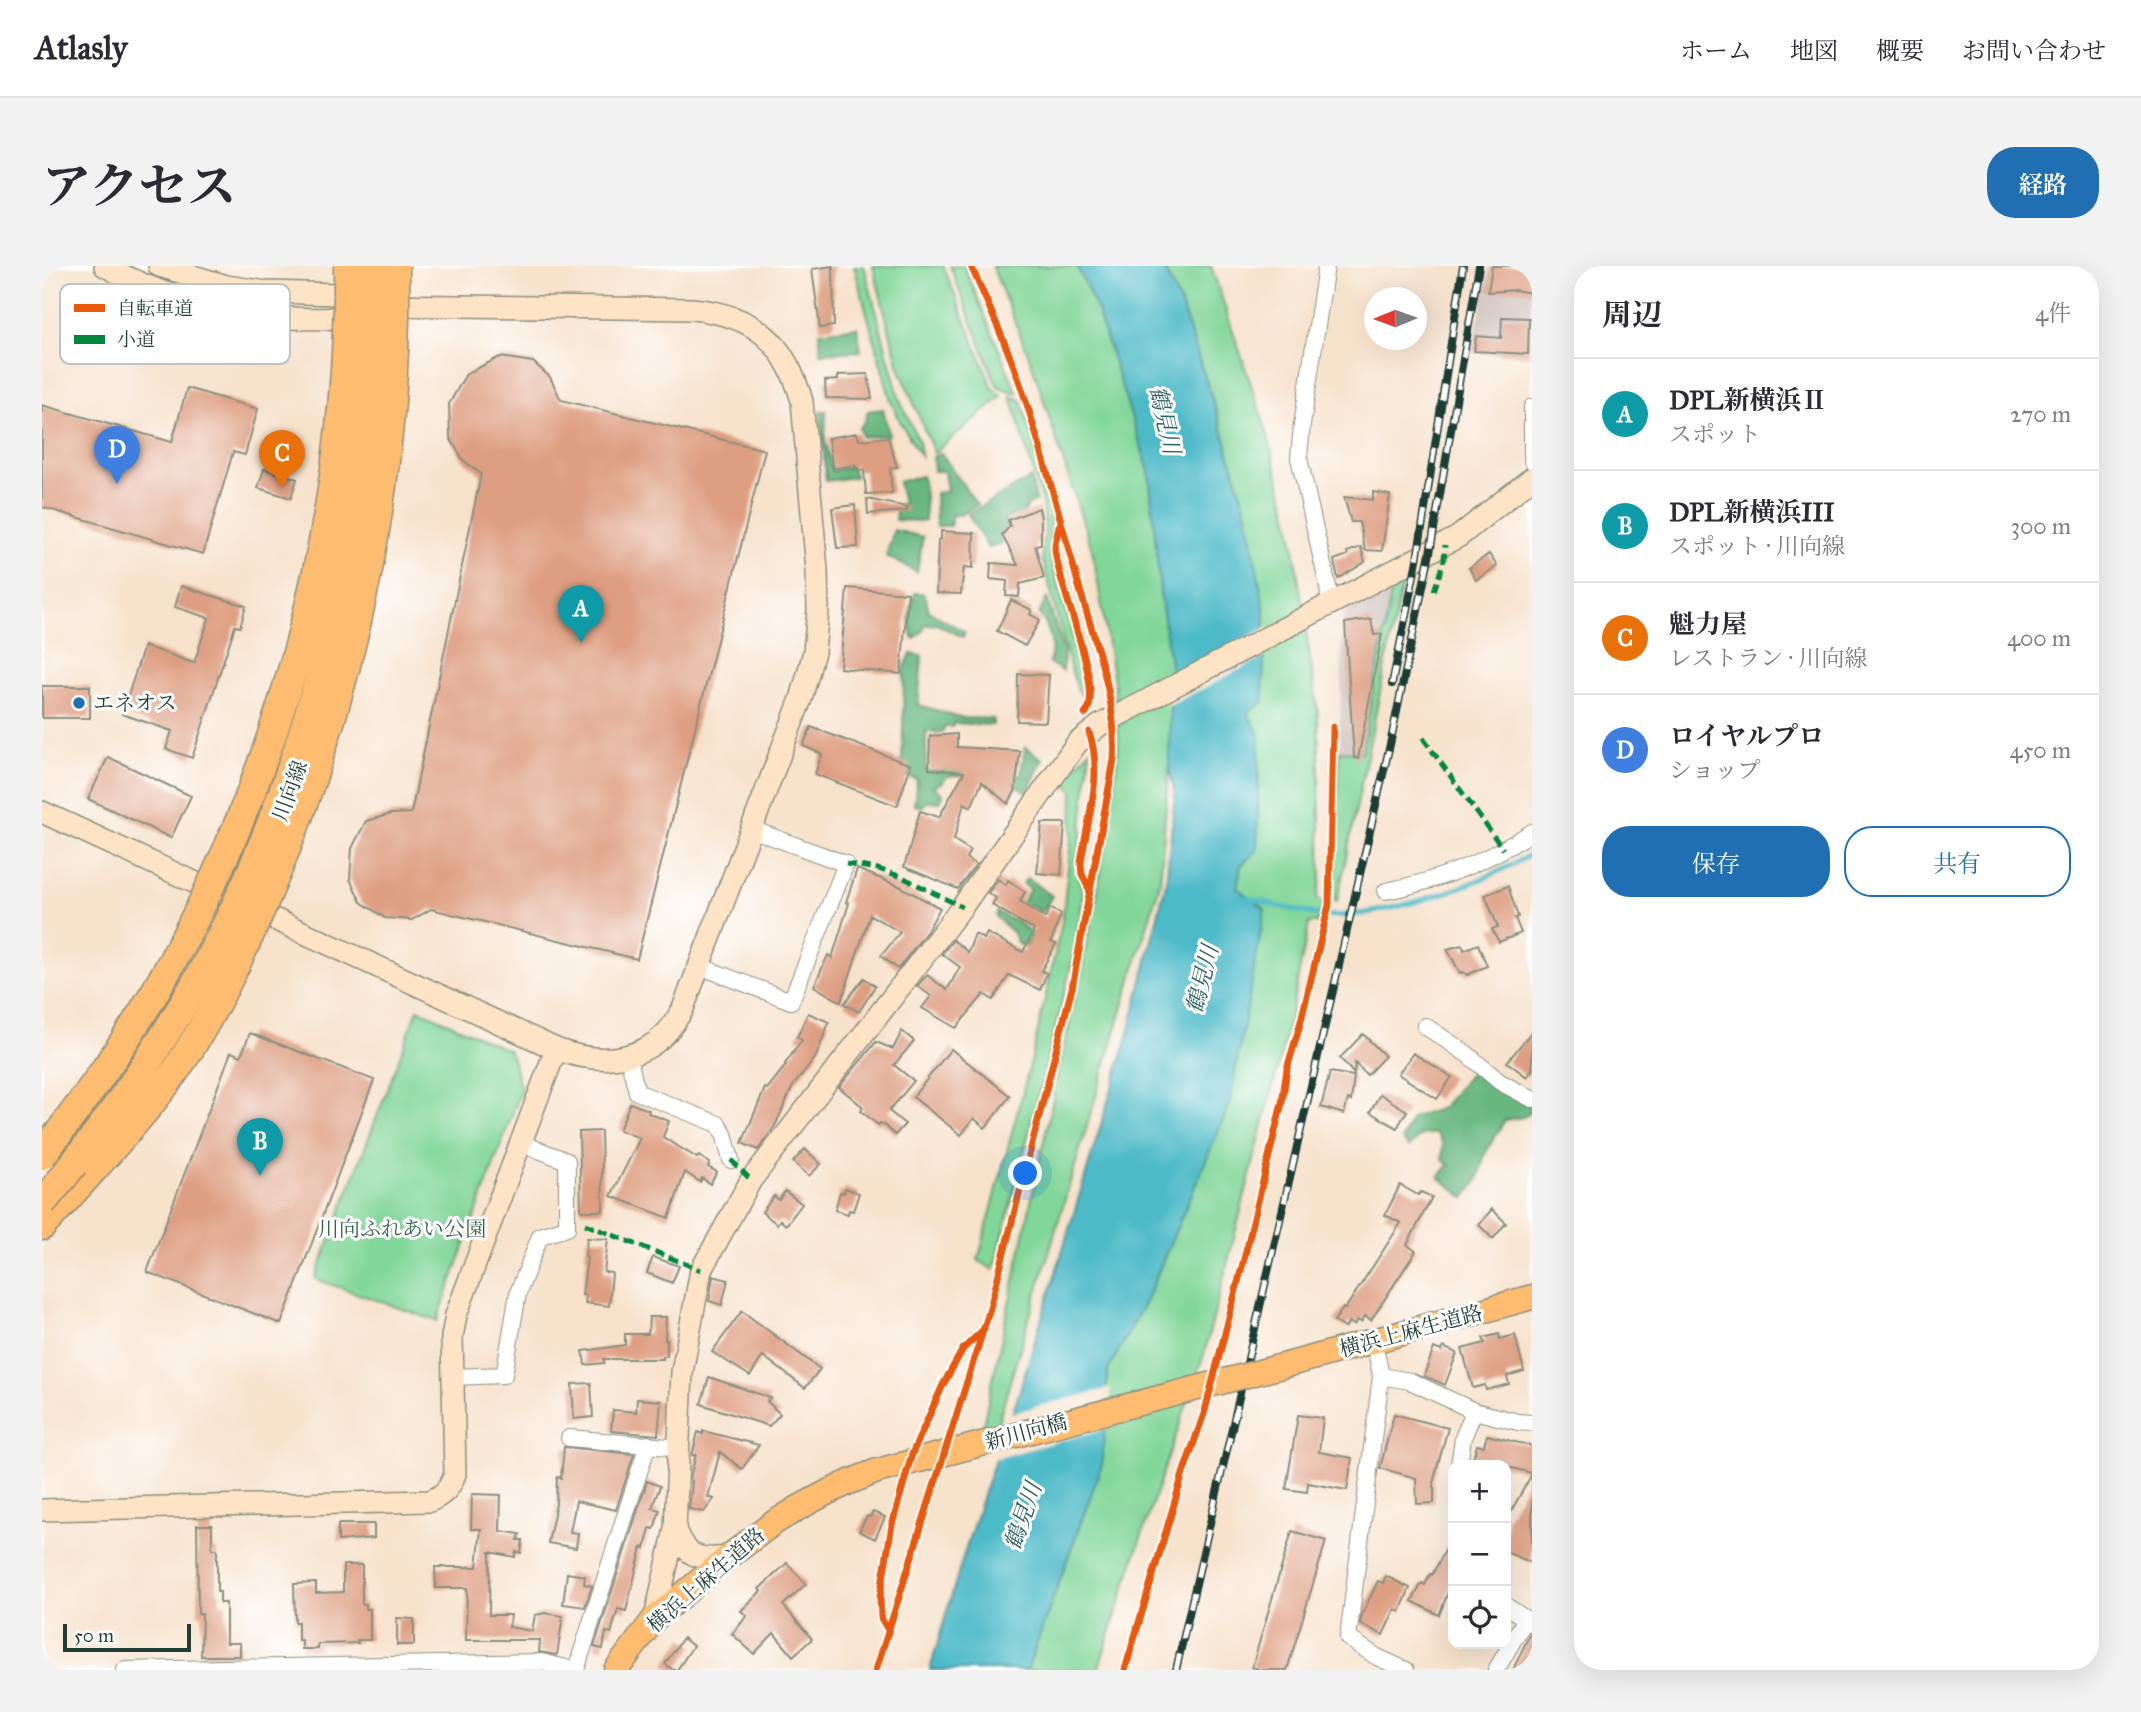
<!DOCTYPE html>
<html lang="ja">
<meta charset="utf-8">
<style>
body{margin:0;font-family:"IM FELL Great Primer","Noto Serif JP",serif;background:#f2f2f3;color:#2b2b33}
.controls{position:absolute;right:21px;bottom:21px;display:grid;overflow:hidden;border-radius:14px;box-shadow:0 7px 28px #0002}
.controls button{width:63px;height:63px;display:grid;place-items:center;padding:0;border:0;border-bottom:2px solid #e1e1e2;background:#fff;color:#2b2b33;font:35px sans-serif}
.compass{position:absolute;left:1322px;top:21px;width:63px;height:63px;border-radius:50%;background:#fff;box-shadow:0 7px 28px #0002;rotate:269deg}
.scale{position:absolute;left:21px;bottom:18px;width:128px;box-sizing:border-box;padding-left:7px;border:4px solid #1f3d34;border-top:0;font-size:19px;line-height:24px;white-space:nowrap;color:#1f3d34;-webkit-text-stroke:5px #fff;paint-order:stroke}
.you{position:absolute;left:984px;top:908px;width:24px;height:24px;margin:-18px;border:5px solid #fff;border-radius:50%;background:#1a73e8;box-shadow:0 0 0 10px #1a73e833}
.badge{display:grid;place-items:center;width:46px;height:46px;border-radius:50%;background:#1f6fb2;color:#fff;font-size:23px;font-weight:700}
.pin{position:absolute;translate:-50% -58px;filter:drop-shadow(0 2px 4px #0008)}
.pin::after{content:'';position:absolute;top:37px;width:24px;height:21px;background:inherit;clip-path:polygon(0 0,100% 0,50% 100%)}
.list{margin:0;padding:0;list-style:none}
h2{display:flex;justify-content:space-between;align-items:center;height:91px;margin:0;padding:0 28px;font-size:30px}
h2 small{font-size:23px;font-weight:400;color:#7c7c81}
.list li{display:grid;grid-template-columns:46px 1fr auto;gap:21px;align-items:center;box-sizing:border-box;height:112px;padding:0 28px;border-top:2px solid #e1e1e2}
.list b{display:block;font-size:26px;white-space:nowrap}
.list p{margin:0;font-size:23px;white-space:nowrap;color:#7c7c81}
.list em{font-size:23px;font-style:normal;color:#7c7c81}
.actions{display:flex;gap:14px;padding:21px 28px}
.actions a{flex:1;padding:16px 0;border:2px solid #1f6fb2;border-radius:28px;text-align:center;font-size:24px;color:#1f6fb2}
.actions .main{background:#1f6fb2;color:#fff}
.icon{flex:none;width:38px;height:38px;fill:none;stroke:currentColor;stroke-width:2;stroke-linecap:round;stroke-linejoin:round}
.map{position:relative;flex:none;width:1490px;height:1404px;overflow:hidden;border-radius:28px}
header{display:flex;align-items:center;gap:42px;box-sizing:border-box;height:98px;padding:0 35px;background:#fff;border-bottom:2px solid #e1e1e2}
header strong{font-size:33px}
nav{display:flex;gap:38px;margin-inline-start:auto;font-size:24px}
.intro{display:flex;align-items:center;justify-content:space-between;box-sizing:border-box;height:168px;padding:0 42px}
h1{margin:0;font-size:49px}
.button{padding:18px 32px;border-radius:28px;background:#1f6fb2;color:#fff;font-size:24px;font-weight:700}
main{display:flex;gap:42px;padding:0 42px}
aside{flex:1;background:#fff;border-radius:28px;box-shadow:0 7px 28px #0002}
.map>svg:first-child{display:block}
.industrial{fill:#cfc0bb}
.green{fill:#81d699;stroke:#508a66;stroke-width:2}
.forest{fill:#68b781;stroke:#447a5a;stroke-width:2}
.water{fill:#4ebac8;stroke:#367c7e;stroke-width:2}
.pier{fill:#f7e2cc}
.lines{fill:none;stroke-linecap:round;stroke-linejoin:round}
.stream{stroke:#4ebac8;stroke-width:5}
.building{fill:#de9e81}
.street-casing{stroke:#8b9080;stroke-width:18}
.secondary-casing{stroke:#8b9080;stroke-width:24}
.primary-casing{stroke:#8b9080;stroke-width:27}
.highway-casing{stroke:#8b9080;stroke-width:31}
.street{stroke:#fff;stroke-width:16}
.secondary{stroke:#fee4c6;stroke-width:21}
.primary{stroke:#fdbc70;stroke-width:24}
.highway{stroke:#fdbc70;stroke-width:28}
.rail-casing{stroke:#1f3d34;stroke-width:8}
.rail{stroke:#fff;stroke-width:5;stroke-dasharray:16;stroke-linecap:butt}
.primary-bridge-casing{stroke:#8b9080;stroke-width:27;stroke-linecap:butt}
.highway-bridge-casing{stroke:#8b9080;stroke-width:31;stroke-linecap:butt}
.primary-bridge{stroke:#fdbc70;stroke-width:24}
.highway-bridge{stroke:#fdbc70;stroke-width:28}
.quiet{stroke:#00873e;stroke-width:5;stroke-dasharray:10 5;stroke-linecap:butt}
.cycleway-casing{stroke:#fff;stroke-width:11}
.cycleway{stroke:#e8590c;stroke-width:7}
.poi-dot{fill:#1f6fb2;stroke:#fff;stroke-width:2.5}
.labels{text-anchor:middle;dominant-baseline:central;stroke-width:6;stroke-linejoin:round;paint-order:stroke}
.poi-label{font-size:21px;fill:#1f3d34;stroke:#fff;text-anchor:start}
.street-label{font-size:21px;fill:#1f3d34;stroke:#fff}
.park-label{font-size:21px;fill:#38634d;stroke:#fff}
.water-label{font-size:23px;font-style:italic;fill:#2d6260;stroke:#fff}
.key{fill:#fff;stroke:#bcc5c2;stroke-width:2}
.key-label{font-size:19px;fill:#1f3d34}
</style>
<header>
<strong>Atlasly</strong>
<nav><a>ホーム</a><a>地図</a><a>概要</a><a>お問い合わせ</a></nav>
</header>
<div class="intro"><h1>アクセス</h1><a class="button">経路</a></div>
<main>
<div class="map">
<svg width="1490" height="1404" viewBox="0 0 1490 1404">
<rect width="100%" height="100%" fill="#fff"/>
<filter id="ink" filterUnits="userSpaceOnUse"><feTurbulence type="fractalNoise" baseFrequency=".0143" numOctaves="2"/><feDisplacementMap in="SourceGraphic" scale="14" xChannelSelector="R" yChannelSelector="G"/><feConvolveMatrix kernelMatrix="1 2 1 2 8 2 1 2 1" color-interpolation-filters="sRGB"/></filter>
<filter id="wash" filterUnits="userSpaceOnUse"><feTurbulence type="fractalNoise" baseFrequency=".00686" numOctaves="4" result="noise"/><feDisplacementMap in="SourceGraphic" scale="28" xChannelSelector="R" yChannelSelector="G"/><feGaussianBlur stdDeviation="1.57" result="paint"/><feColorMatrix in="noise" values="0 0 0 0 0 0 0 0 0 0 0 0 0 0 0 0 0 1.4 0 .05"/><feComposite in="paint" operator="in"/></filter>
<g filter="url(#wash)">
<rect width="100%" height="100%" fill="#f7e2cc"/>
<path class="industrial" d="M1448 0H1490L1488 90 1430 86Z
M1345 320 1350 332 1320 486 1297 485 1301 354 1304 345Z"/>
<path class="green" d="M812 0H822L858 135 877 176 880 193 859 157 849 135Z
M831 0H901L951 123 960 130 892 187 857 101Z
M908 0H922L975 127 957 121 954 117Z
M950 0H1035L1055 44 1107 205 1118 325 1129 404 1127 502 1118 617 955 1159 940 1164 1056 623 1073 516 1077 472 1072 415 1051 287 989 95Z
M1121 0H1169L1224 163 1249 260 1276 448 1279 614 1275 632 1282 636 1276 657H1267L1246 762 1162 1088 1108 1244 1056 1404H985L1060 1198 1066 1104 1104 1034 1187 840 1195 622 1199 599 1215 585 1217 468 1204 446 1206 252 1181 166 1139 39Z
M969 130 979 134 1009 232 1008 288 1039 401 1047 439 1036 424 1028 400 1000 291 1003 261 1000 236Z
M1361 313 1295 636 1292 635 1297 485 1320 486 1351 318Z
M1048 484 1036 599 1041 627 1034 680 952 1004 936 994 990 791 1020 656 1030 564 1031 526 1023 513Z
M376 743 468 785 479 824 395 1055 273 1013Z"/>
<path class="forest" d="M815 61 819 85 779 87 777 66Z
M841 143 847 169 820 171 817 162 823 155 826 145Z
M778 145H784L783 173 790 205 810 201 813 211 784 215Z
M899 187 935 239 919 249H910L908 260H894L893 227 905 226 902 205H892L891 191Z
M880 210 883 230V255L853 254 855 240 861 237 856 216Z
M989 212 994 235 986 239 983 245 963 253 964 260 957 269 960 278 946 282 926 248Z
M852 264 881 271 875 306 844 290Z
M873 327H881L885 335 886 345 923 366 921 371 895 358 883 359 881 365 872 373C864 357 868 343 873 327Z
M1005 332 1022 386 1021 405 1007 397C1013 380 1008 362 997 348Z
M869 388 880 390 876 439 921 452 951 453V459L912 457 910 461H902L901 466H884V505L901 506 902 499 944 507 905 510 900 517 891 520 901 528 898 536 885 535 880 541 872 539 875 513 860 509 862 402Z
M983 481 1001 493 985 526 963 513 964 509H979Z
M985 612 1010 630 1000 647 986 639 975 656 991 668 983 680 976 678 971 667 954 651 955 646 970 654 988 623 981 618Z
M1432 803 1456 823 1490 841V846L1481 851 1463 854 1443 888 1436 914 1423 932 1397 911 1407 899 1400 893 1401 878 1394 867 1379 869 1367 881 1360 874 1370 852 1400 842Z"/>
<path class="water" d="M1035 0H1121L1139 39 1181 166 1206 252 1223 347 1221 437 1205 446 1217 468 1215 585 1199 599 1195 622 1223 643 1187 840 1104 1034 1066 1104 1060 1198 985 1404H888C913 1316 939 1228 972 1143L1087 767 1124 617 1133 528 1127 502 1129 404 1118 325 1107 205 1055 44Z"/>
<path class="pier" d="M1226 361V389L1125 441V413Z
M1068 1122 1066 1162 948 1194 966 1148Z"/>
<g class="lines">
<path class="stream" d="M1206 632C1230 638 1255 646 1279 649 1332 655 1446 617 1490 587"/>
</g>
<g id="blocks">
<path class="building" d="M791 0 792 60 778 62 770 3Z
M1450 0H1490V27L1473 24 1446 26Z
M1460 51 1487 52 1486 88 1432 85 1434 70 1459 72Z
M458 91 491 96 508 111 519 134 723 184 595 693 389 643 370 654 343 652 319 636 308 613 310 582 324 555 349 548 369 547 439 208 421 194 408 172 407 138 424 108Z
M826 108 830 133 784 132 783 115 796 114V109Z
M145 122 216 143 203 189 191 186 161 288 0 241V139L130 176Z
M815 167 817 174 846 171 855 201 848 202 850 227 824 228 822 204 815 205 813 199 791 203 786 172Z
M222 203 255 213 249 232 216 222Z
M1331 226 1348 229 1340 285 1323 284 1317 256H1309L1302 231 1331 234Z
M825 233 865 241V245L826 248Z
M813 239 816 281 795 282 790 242Z
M997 242 999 252V278L993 279 1002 312 978 318 977 331 964 330 965 315 948 313 949 297 976 299 960 269 968 260 966 254Z
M899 265 932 267 931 302 922 301 919 328 894 327 896 274 899 273Z
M1319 281 1323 296 1296 313 1292 294 1306 289 1305 286Z
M1447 288 1455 300 1434 314 1427 302Z
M139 320 204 340 198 361 193 360 150 492 124 483 130 465 80 448 102 380 152 397 167 352 133 341Z
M805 322 866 327 859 408 798 402Z
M969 334 990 344 988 348 998 354 983 380 955 365Z
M1329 353 1332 369 1340 368 1316 493 1312 492 1303 357Z
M976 408 1007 409 1004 456 975 455Z
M0 420H48V452H0Z
M769 461 869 499 855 540 773 508 780 488 761 480Z
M915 468V481L978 485 973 526 966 538 940 516 929 541 922 537 912 574 928 584 924 592 934 598 916 623 862 601 878 545 897 551 922 506 887 503 888 470Z
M66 491 149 530 129 572 46 533Z
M1000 557H1023L1019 609 995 607Z
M815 603 857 620 898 642 885 665 856 703 839 690 858 666 828 649 799 736 772 720 786 689 790 692 807 637 804 636Z
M956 613 964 619 966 614 983 626 978 635 1003 652 1008 642 1019 648 1009 676 1014 678 999 705 1005 707 998 724 967 709 951 734 942 728 914 762 880 742 889 730 875 720 885 709 905 724 918 701 900 688 911 674 926 686 933 668 942 673 945 667 981 686 992 664 950 639 954 632 946 627Z
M1466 620 1476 651 1473 652 1479 667 1457 676 1450 663 1456 661 1443 629Z
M1436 678 1445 700 1425 709 1421 706 1418 707 1405 683 1420 679 1422 684Z
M822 712 833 720 817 746 802 738Z
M766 747 787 756 774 791 751 820 733 860 716 884 700 877 723 822 725 823 744 799 743 798 760 774 755 771Z
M860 765 872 775 852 799 872 815 847 845 863 858 853 869 842 859 838 857 836 859 819 845 821 841 797 821 834 776 851 783Z
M1490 765V804L1485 811 1465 796Z
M208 767 332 814 239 1058 105 1006 189 786 199 790Z
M1321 768 1343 790 1325 809 1313 797 1312 808 1298 792Z
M909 783 968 830 943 862 932 852 919 869 871 831Z
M1371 787 1410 811 1395 833 1356 808Z
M1288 806 1312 810 1309 835 1306 833 1302 848 1279 841Z
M1338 828 1365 845 1355 862 1328 846Z
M588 837 607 844 606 847 627 855 621 871 655 892 657 890 668 897 666 901 675 906 668 918 660 912 658 916 643 906 627 952 569 930 598 872 577 864Z
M559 865 561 945H539L537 866Z
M763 883 779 898 767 910 751 896Z
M1358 919 1376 929 1379 926 1390 931 1365 979 1374 985 1329 1054 1323 1050 1319 1056 1316 1054 1312 1059 1307 1056 1303 1062 1292 1055 1301 1042 1303 1043 1359 957 1343 949Z
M803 922 817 927 811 945 807 944 806 948 793 944 798 926 802 927Z
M743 925 760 938 744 959 738 954 735 958 720 946 732 930 737 934Z
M1450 943 1464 957 1451 973 1437 959Z
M545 972 566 973 562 1006 570 1007 567 1040 543 1037 544 1030 540 1029 545 992 543 991Z
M611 991 637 1000 630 1017 605 1007Z
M671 1010 686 1014 680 1039 667 1035Z
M700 1045 778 1103 763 1122 721 1090 708 1110 670 1086Z
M607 1051H624L623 1074H625V1090H621V1093H562V1097L543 1099 541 1085 583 1079V1068H606Z
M1457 1068 1458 1073 1473 1069 1482 1105 1465 1110 1467 1118 1444 1124 1443 1119 1431 1122 1420 1083 1443 1077 1441 1072Z
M1401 1081 1415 1087 1403 1119 1382 1110 1392 1082 1399 1085Z
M667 1111 729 1132 725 1135 738 1148 727 1160 659 1138Z
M549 1117 551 1151 532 1153 530 1118Z
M595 1133 619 1135 616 1169 569 1165 571 1144 594 1146Z
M1352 1148 1406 1162 1392 1213V1237L1375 1238 1374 1212 1338 1202Z
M1256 1149 1281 1152 1277 1186 1310 1192 1305 1224 1266 1217 1265 1226 1244 1223Z
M661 1165 717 1179 700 1203 678 1186 666 1231 672 1233 662 1246 647 1243 650 1216 648 1211 654 1189H650L656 1166 661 1168Z
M1445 1169 1490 1180V1207L1431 1193 1435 1179 1442 1180Z
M522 1181 592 1188 574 1244 534 1235 528 1266 536 1267 534 1282 506 1277 514 1238 515 1211 519 1212Z
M1490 1208V1297L1464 1286V1254Z
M605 1215 618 1220 610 1242 618 1244 612 1263 608 1262 603 1282 600 1281 584 1345 576 1343 569 1367 564 1366 561 1383 552 1381Z
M430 1228 459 1229 458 1265 478 1268 476 1274H481L479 1287 474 1286 473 1291 448 1286 447 1349H469L467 1361 490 1365 493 1349 503 1347 521 1350 515 1389 497 1386 498 1374H424L425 1322H394L393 1301H435L439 1263H429Z
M831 1246 843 1251 833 1273 817 1265 825 1250 828 1251Z
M296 1258H332V1272L296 1275Z
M155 1259H170V1283H175V1326H178V1337H184V1377H198V1390H159L160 1348H156Z
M1250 1265 1284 1275 1245 1404H1219L1210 1401Z
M1411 1269V1314L1397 1349 1370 1335 1380 1317 1383 1319 1388 1308 1390 1309Z
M745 1297 764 1318 741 1339 770 1373 751 1390 732 1367 712 1388 690 1368 705 1350 699 1345 719 1325 717 1323Z
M301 1299H320V1338H324V1343H328V1374H315L316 1377 276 1378V1383H260V1374H256V1356H253L252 1318 274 1317V1327L301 1326Z
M525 1307 543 1310 542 1318 550 1320 543 1341 521 1338Z
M1344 1310 1368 1322 1358 1346 1353 1343 1341 1369 1318 1358 1320 1348 1336 1315 1341 1317Z
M355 1352 372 1353V1379H355Z
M1488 1367H1490V1404H1471Z
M641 1372 651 1380 635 1404H631L623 1398Z"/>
</g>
</g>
<g filter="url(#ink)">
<use href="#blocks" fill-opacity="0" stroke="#8b9080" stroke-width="2"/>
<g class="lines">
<defs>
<path id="street" d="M1284 0 1260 159 1257 192 1286 321 1288 339
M1490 141V195
M1344 625C1396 615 1446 595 1490 566
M657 700 749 735 804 598 709 563
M1383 760 1425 788 1458 816 1490 833
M586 790 595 826 676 858 682 868 689 894
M1332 1075 1339 1110 1306 1372 1335 1391 1364 1404
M1339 1110 1368 1115 1432 1145 1476 1156 1490 1157
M411 1111 462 1109 476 1027 498 970 525 962V895L479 877
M527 1172 638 1182
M1417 1199 1421 1172 1432 1145
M1464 1340 1490 1357
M83 1404 499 1396 533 1404
M534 1404 606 1178
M1454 1404 1483 1354"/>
<path id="secondary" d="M63 0C120 31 183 48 248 52 273 53 293 55 316 46
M0 546 514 783C550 797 595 798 624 767 630 761 635 752 640 745L759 433 772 386 776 344 775 304 760 135C743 75 712 49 650 43L335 39 298 28 225 26 185 20 117 0
M0 1244 388 1235C402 1229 408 1222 413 1208L410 1071 414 1049 514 783
M633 1263C643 1291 658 1295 686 1291
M613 1352 633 1263 640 1106 659 1004 709 914 920 641 1035 477 1058 459 1416 271 1490 212"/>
<path id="primary" d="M1248 1098 1490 1031
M574 1404 613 1352 686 1291 730 1258"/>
<path id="highway" d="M0 960 55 899"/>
</defs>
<use href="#street" class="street-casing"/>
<use href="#secondary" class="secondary-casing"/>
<use href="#primary" class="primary-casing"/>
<use href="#highway" class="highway-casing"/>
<use href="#street" class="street"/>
<use href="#secondary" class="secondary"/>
<use href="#primary" class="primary"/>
<use href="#highway" class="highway"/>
<defs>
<path id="rail" d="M1350 418 1375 294 1421 0
M1134 1404 1349 474 1388 287 1437 0"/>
</defs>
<use href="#rail" class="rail-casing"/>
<use href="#rail" class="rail"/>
<defs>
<path id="primary-bridge" d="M730 1258C764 1236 797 1219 835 1205L1248 1098"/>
<path id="highway-bridge" d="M0 889C41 836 80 782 114 724 241 504 308 253 306 0
M55 899C85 865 117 831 142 792 180 733 209 668 236 603 314 412 357 207 353 0
M0 937C52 875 99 809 141 739 247 560 311 339 324 132 327 88 326 44 326 0"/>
</defs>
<use href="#primary-bridge" class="primary-bridge-casing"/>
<use href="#highway-bridge" class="highway-bridge-casing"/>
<use href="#primary-bridge" class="primary-bridge"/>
<use href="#highway-bridge" class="highway-bridge"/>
<path class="quiet" d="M1392 325 1402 294 1403 279
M1381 472 1461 583
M804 598 836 603 860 611 920 641
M689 894 709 914
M543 958 659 1004"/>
<defs>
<path id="cycleway" d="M1017 260C1016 267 1013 275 1013 281 1013 313 1065 427 1043 448
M1046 621 1040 608 1039 597C1045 554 1062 508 1047 466
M846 1364 839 1352 838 1331 850 1259 870 1188 901 1119 921 1083 940 1065
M834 1404 947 1046 1030 722 1072 494C1076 432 1051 372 1035 313 1017 249 1001 186 980 123 966 81 947 40 929 0
M1083 1404 1141 1208 1163 1145 1202 993 1240 837 1245 803 1258 759 1287 639 1291 461"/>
</defs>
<use href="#cycleway" class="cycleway-casing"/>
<use href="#cycleway" class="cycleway"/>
</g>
</g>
<circle class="poi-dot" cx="37" cy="437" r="7"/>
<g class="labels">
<g class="poi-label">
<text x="51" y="437">エネオス</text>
</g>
<g class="street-label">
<text transform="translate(248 525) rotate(-70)">川向線</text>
<text transform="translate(1369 1065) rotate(-15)">横浜上麻生道路</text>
<text transform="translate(984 1166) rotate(-15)">新川向橋</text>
<text transform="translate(664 1314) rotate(-41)">横浜上麻生道路</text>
</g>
<g class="park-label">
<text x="360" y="963">川向ふれあい公園</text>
</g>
<g class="water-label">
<text transform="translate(1123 154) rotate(77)">鶴見川</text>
<text transform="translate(1160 713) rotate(-76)">鶴見川</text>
<text transform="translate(981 1250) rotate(-71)">鶴見川</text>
</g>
</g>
<rect x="18" y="18" width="230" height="80" rx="10" class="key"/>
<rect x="32" y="38" width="31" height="8" fill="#e8590c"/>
<rect x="32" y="69" width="31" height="9" fill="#00873e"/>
<g class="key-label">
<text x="75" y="49">自転車道</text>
<text x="75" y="80">小道</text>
</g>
</svg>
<div class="controls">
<button>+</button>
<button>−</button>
<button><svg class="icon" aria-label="locate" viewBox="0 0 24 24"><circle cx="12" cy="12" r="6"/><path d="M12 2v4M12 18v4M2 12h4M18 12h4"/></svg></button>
</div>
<svg class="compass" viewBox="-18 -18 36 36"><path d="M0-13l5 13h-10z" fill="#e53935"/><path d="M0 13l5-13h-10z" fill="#7c7c81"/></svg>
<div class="scale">50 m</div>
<div class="you"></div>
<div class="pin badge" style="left:539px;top:377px;background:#0f9aa8">A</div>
<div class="pin badge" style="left:218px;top:910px;background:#0f9aa8">B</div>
<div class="pin badge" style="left:240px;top:222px;background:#e8710a">C</div>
<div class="pin badge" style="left:75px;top:218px;background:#3f7fe0">D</div>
</div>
<aside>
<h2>周辺<small>4件</small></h2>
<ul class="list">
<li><span class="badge" style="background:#0f9aa8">A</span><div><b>DPL新横浜Ⅱ</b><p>スポット</p></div><em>270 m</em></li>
<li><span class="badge" style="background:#0f9aa8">B</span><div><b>DPL新横浜III</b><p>スポット · 川向線</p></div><em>300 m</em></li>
<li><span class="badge" style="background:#e8710a">C</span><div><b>魁力屋</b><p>レストラン · 川向線</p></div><em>400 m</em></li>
<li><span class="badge" style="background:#3f7fe0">D</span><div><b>ロイヤルプロ</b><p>ショップ</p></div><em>450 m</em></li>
</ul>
<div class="actions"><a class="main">保存</a><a>共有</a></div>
</aside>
</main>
